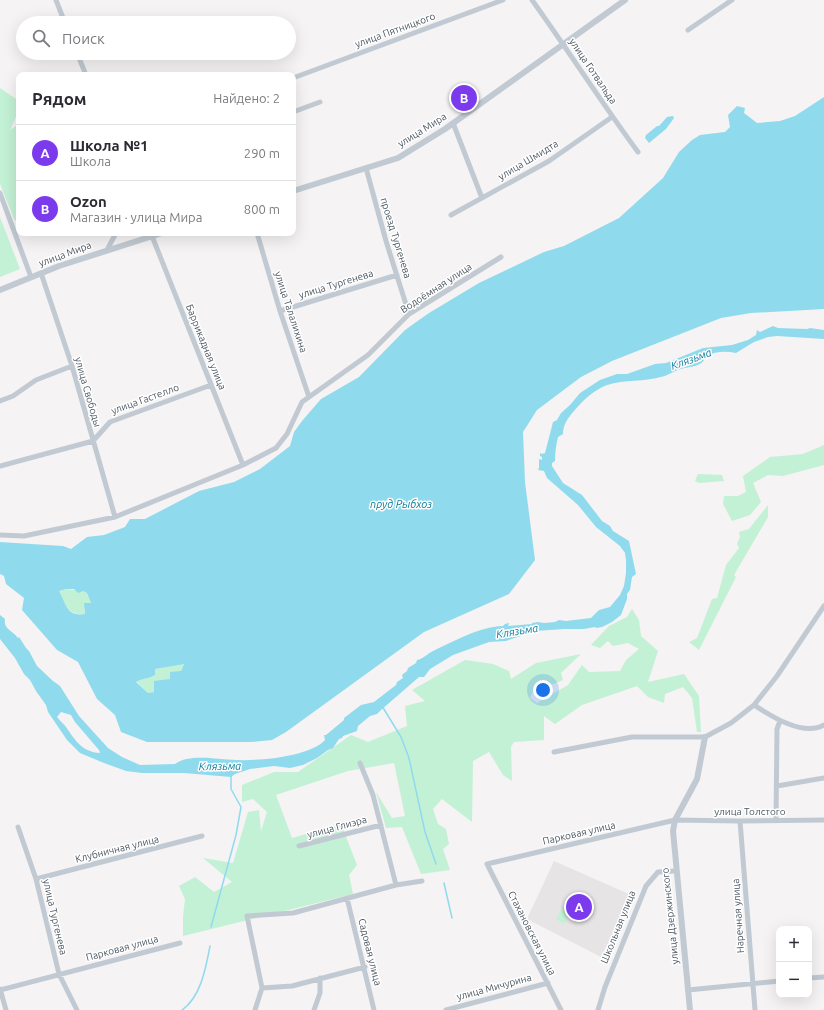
<!DOCTYPE html>
<html lang="ru">
<meta charset="utf-8">
<style>
body{margin:0;font-family:Ubuntu,sans-serif;background:#f7f7f7;color:#2b2b33}
.controls{position:absolute;right:12px;bottom:12px;display:grid;overflow:hidden;border-radius:8px;box-shadow:0 4px 16px #0002}
.controls button{width:36px;height:36px;display:grid;place-items:center;padding:0;border:0;border-bottom:1px solid #e1e1e2;background:#fff;color:#2b2b33;font:20px sans-serif}
.you{position:absolute;left:543px;top:690px;width:14px;height:14px;margin:-10px;border:3px solid #fff;border-radius:50%;background:#1a73e8;box-shadow:0 0 0 6px #1a73e833}
.badge{display:grid;place-items:center;width:26px;height:26px;border-radius:50%;background:#7c3aed;color:#fff;font-size:13px;font-weight:700}
.pin{position:absolute;translate:-50% -50%;border:2px solid #fff;box-shadow:0 1px 4px #0006}
.list{margin:0;padding:0;list-style:none}
h2{display:flex;justify-content:space-between;align-items:center;height:52px;margin:0;padding:0 16px;font-size:17px}
h2 small{font-size:13px;font-weight:400;color:#7c7c81}
.list li{display:grid;grid-template-columns:26px 1fr auto;gap:12px;align-items:center;box-sizing:border-box;height:56px;padding:0 16px;border-top:1px solid #e1e1e2}
.list b{display:block;font-size:15px;white-space:nowrap}
.list p{margin:0;font-size:13px;white-space:nowrap;color:#7c7c81}
.list em{font-size:13px;font-style:normal;color:#7c7c81}
.icon{flex:none;width:22px;height:22px;fill:none;stroke:currentColor;stroke-width:2;stroke-linecap:round;stroke-linejoin:round}
.map{position:relative;flex:none;width:824px;height:1010px;overflow:hidden}
.search{position:absolute;background:#fff;box-shadow:0 4px 16px #0002;left:16px;top:16px;width:280px;height:44px;display:flex;align-items:center;gap:10px;box-sizing:border-box;padding:0 14px;border-radius:22px;color:#7c7c81;font-size:15px}
.panel{position:absolute;background:#fff;box-shadow:0 4px 16px #0002;left:16px;top:72px;width:280px;height:164px;border-radius:8px}
.map>svg:first-child{display:block}
.education{fill:#e6e4e5}
.green{fill:#c3f1d5}
.water{fill:#90daee;fill-rule:evenodd}
.lines{fill:none;stroke-linecap:round;stroke-linejoin:round}
.stream{stroke:#90daee;stroke-width:1.5}
.minor{stroke:#c1cad2;stroke-width:5}
.tertiary{stroke:#c1cad2;stroke-width:6}
.labels{text-anchor:middle;dominant-baseline:central;stroke-width:3;stroke-linejoin:round;paint-order:stroke}
.street-label{font-size:10px;fill:#4a5661;stroke:#fff}
.water-label{font-size:11px;font-style:italic;fill:#0c7c9b;stroke:#fff}
</style>
<div class="map">
<svg width="824" height="1010" viewBox="0 0 824 1010">
<rect width="100%" height="100%" fill="#f5f3f3"/>
<path class="education" d="M554 861 631 895 601 957 527 919Z"/>
<path class="green" d="M0 88 19 101V110L10 130 19 124V224L14 219 0 184Z
M0 217 20 269 0 277Z
M824 445V465L783 476 768 475 753 483 761 502 750 515 732 521 723 504 724 496H738L746 492 743 476 770 457 803 454Z
M698 474 722 475 724 481 699 483 695 481Z
M768 505V517L734 575 736 577 699 650 689 642 697 638 712 599 717 598 726 565 739 548 737 544 740 537 739 532 749 529Z
M66 589 83 591 87 593 91 603 84 608 85 614C69 616 64 604 59 591Z
M632 609 639 620 641 636 658 651 648 682 684 674 699 696 701 732H697L692 698 683 687 665 694 664 703 648 697 637 686 582 705 555 724 544 716V740L514 742 511 747 512 781 503 775 489 752 473 761 472 822 442 799 433 809 438 824 446 829 449 844 443 849 450 870 421 874 402 827 386 828 376 792 392 818 405 816 394 763 348 771 276 795 292 838 341 824 357 865 349 875 353 894 183 936V917L185 899 179 886 195 877 214 892 232 882 203 858 233 863 248 812 259 810 261 831 267 812 253 799 242 802V785L274 772H298L351 735 368 742 407 726 405 706 425 701 412 690 465 660 493 664 509 671 511 679 536 663 581 654 561 673 563 680 549 686 537 682 530 698 537 703 568 685 582 665 589 672 620 671 626 660 639 649 628 643 613 646 608 641 600 648 591 645 609 626 627 617Z
M184 663 181 671 154 692 148 693 136 681C142 678 149 679 155 675V669Z
M566 902 574 906 564 924 556 919Z"/>
<path class="water" d="M824 97V309L751 313 721 318 612 361 581 377 537 410 523 432 525 482 535 560 509 594 424 632 286 732 272 740 250 742H147L121 732 115 715 97 699 78 662 57 650 22 610 24 598 6 584 4 576 0 574V542L63 546 71 549 87 537 104 535 125 527 130 519H145L199 491 234 482 260 469 290 446 294 432 302 421 321 399 359 377 405 330 429 313 479 283 544 252 564 246 619 218 663 178 679 152 692 140 700 135 725 132 730 127 728 115 737 106 745 108 744 113 757 123 780 121 795 116ZM66 589H74L78 593 83 591 87 593 91 603H84L85 614C66 617 66 603 59 591ZM184 664 181 671 170 672V679L154 681V692L148 693 136 682C142 678 149 679 155 675V669Z
M673 116 674 118 666 129 649 143 645 138 646 135 657 126H659L667 117Z
M773 326 778 328 807 329 810 328 824 330V339L777 336 768 337 754 342 736 353C726 351 716 351 706 356 702 368 690 366 681 369 674 371 669 375 661 377 644 382 625 379 607 385 594 390 583 400 574 411 568 418 563 424 563 434L558 437C556 445 555 453 555 461L552 463V466L563 483 582 495 602 521 610 526 613 531 629 541 636 574 632 577 630 590 627 594V599L621 615 612 622 602 627 596 628 595 627 584 629H564L535 631 506 641 489 642 453 655 430 669 424 677H419L381 710 377 714 370 716 358 726 357 731 343 736 342 738 339 739 333 748 328 750 317 758 303 765 290 768 274 766 250 769 235 774 231 777 184 773H142L126 771 104 763 80 753 67 740 48 712 46 705 36 691 30 680 24 674 15 658 0 639V615L5 619C3 629 13 631 18 638L19 637 26 648 29 651 37 666 53 681 60 686 79 716 108 748 122 757 140 765 175 764C190 753 218 760 236 760 259 761 309 757 325 740L324 735H326L344 720V718L361 705 374 702 396 685 397 682 403 678 402 675 407 671 408 668 416 663 417 660C423 659 427 654 433 651 455 641 478 627 503 626L505 624 509 623 508 626 532 624V623L538 622 544 623 555 622 559 620 566 621 591 618 599 610 610 607 620 595 624 586 626 573V560L625 553 620 546 596 527 578 505 547 478 544 471 538 470 539 468V459L542 460V457L540 456V453L542 454 545 453 553 422 557 420 561 413 570 405 580 393 600 380 617 374H627L655 364 666 363 703 348 732 345 748 340 756 335 757 330 760 332ZM61 712 71 715 75 722 99 750 100 753C82 752 75 740 66 727 64 724 60 721 57 717Z"/>
<g class="lines">
<path class="stream" d="M382 706 401 737 409 758 425 832 436 864
M444 883 452 918
M211 927 236 835 241 807 231 789V775
M182 1010C201 997 206 967 210 946"/>
<path class="minor" d="M56 0 65 23
M532 0C568 50 601 102 638 152
M688 30 732 0
M77 53 86 75
M293 78 503 0
M293 112 320 102
M453 123 482 198
M366 168 386 241 409 314
M0 193 31 277
M451 215 549 161 612 117
M257 233 280 311 309 397
M152 236 243 465
M107 250 116 233
M41 273 72 366 115 517
M280 311 397 275
M0 401 13 396 36 380 72 366
M0 466 93 441 110 422 211 385
M0 535 24 536 115 517 243 465 276 448 287 434 302 402 368 355 409 314 501 257
M754 705C771 716 803 737 824 725
M554 752 632 737H705L731 723 754 705 777 676 824 606
M360 763 373 795 396 885
M777 786 824 778
M776 820 777 729 780 721
M740 821 755 1010
M18 827 36 879 59 974 77 1010
M299 846 381 825
M36 879 202 836
M347 898 374 1010
M809 978 824 977
M262 988 292 986 365 967
M0 989 6 1010
M0 990 180 943
M688 990 779 981
M255 1010 262 988 247 916 293 913 396 885 422 881
M314 1010 320 993V978
M446 1010 548 983
M561 1010 487 864 675 820 740 821 824 820
M598 1010 605 987 646 886 658 872 675 871"/>
<path class="tertiary" d="M293 191 398 158 445 129 625 0
M0 290 59 266 162 233
M690 1010 673 831 675 820 697 779 705 737"/>
</g>
<g class="labels">
<g class="street-label">
<text transform="translate(395 30) rotate(-20)">улица Пятницкого</text>
<text transform="translate(593 71) rotate(56)">улица Готвальда</text>
<text transform="translate(422 130) rotate(-32)">улица Мира</text>
<text transform="translate(528 160) rotate(-31)">улица Шмидта</text>
<text transform="translate(396 238) rotate(73)">проезд Тургенева</text>
<text transform="translate(65 254) rotate(-20)">улица Мира</text>
<text transform="translate(336 284) rotate(-17)">улица Тургенева</text>
<text transform="translate(436 288) rotate(-33)">Водоёмная улица</text>
<text transform="translate(291 312) rotate(72)">улица Талалихина</text>
<text transform="translate(206 347) rotate(68)">Баррикадная улица</text>
<text transform="translate(88 392) rotate(74)">улица Свободы</text>
<text transform="translate(145 399) rotate(-20)">улица Гастелло</text>
<text x="750" y="811">улица Толстого</text>
<text transform="translate(337 827) rotate(-15)">улица Глиэра</text>
<text transform="translate(579 833) rotate(-13)">Парковая улица</text>
<text transform="translate(117 849) rotate(-14)">Клубничная улица</text>
<text transform="translate(670 916) rotate(-96)">улица Дзержинского</text>
<text transform="translate(738 916) rotate(-94)">Наречная улица</text>
<text transform="translate(55 917) rotate(77)">улица Тургенева</text>
<text transform="translate(618 927) rotate(-68)">Школьная улица</text>
<text transform="translate(532 933) rotate(63)">Стахановская улица</text>
<text transform="translate(122 948) rotate(-15)">Парковая улица</text>
<text transform="translate(370 952) rotate(76)">Садовая улица</text>
<text transform="translate(494 987) rotate(-15)">улица Мичурина</text>
</g>
<g class="water-label">
<text transform="translate(691 359) rotate(-20)">Клязьма</text>
<text x="401" y="504">пруд Рыбхоз</text>
<text transform="translate(517 631) rotate(-9)">Клязьма</text>
<text transform="translate(220 766) rotate(-1)">Клязьма</text>
</g>
</g>
</svg>
<div class="controls">
<button>+</button>
<button>−</button>
</div>
<div class="you"></div>
<div class="pin badge" style="left:579px;top:907px">A</div>
<div class="pin badge" style="left:464px;top:98px">B</div>
<div class="search"><svg class="icon" aria-label="search" viewBox="0 0 24 24"><circle cx="10" cy="10" r="6"/><path d="M15 15l6 6"/></svg>Поиск</div>
<section class="panel">
<h2>Рядом<small>Найдено: 2</small></h2>
<ul class="list">
<li><span class="badge">A</span><div><b>Школа №1</b><p>Школа</p></div><em>290 m</em></li>
<li><span class="badge">B</span><div><b>Ozon</b><p>Магазин · улица Мира</p></div><em>800 m</em></li>
</ul>
</section>
</div>
